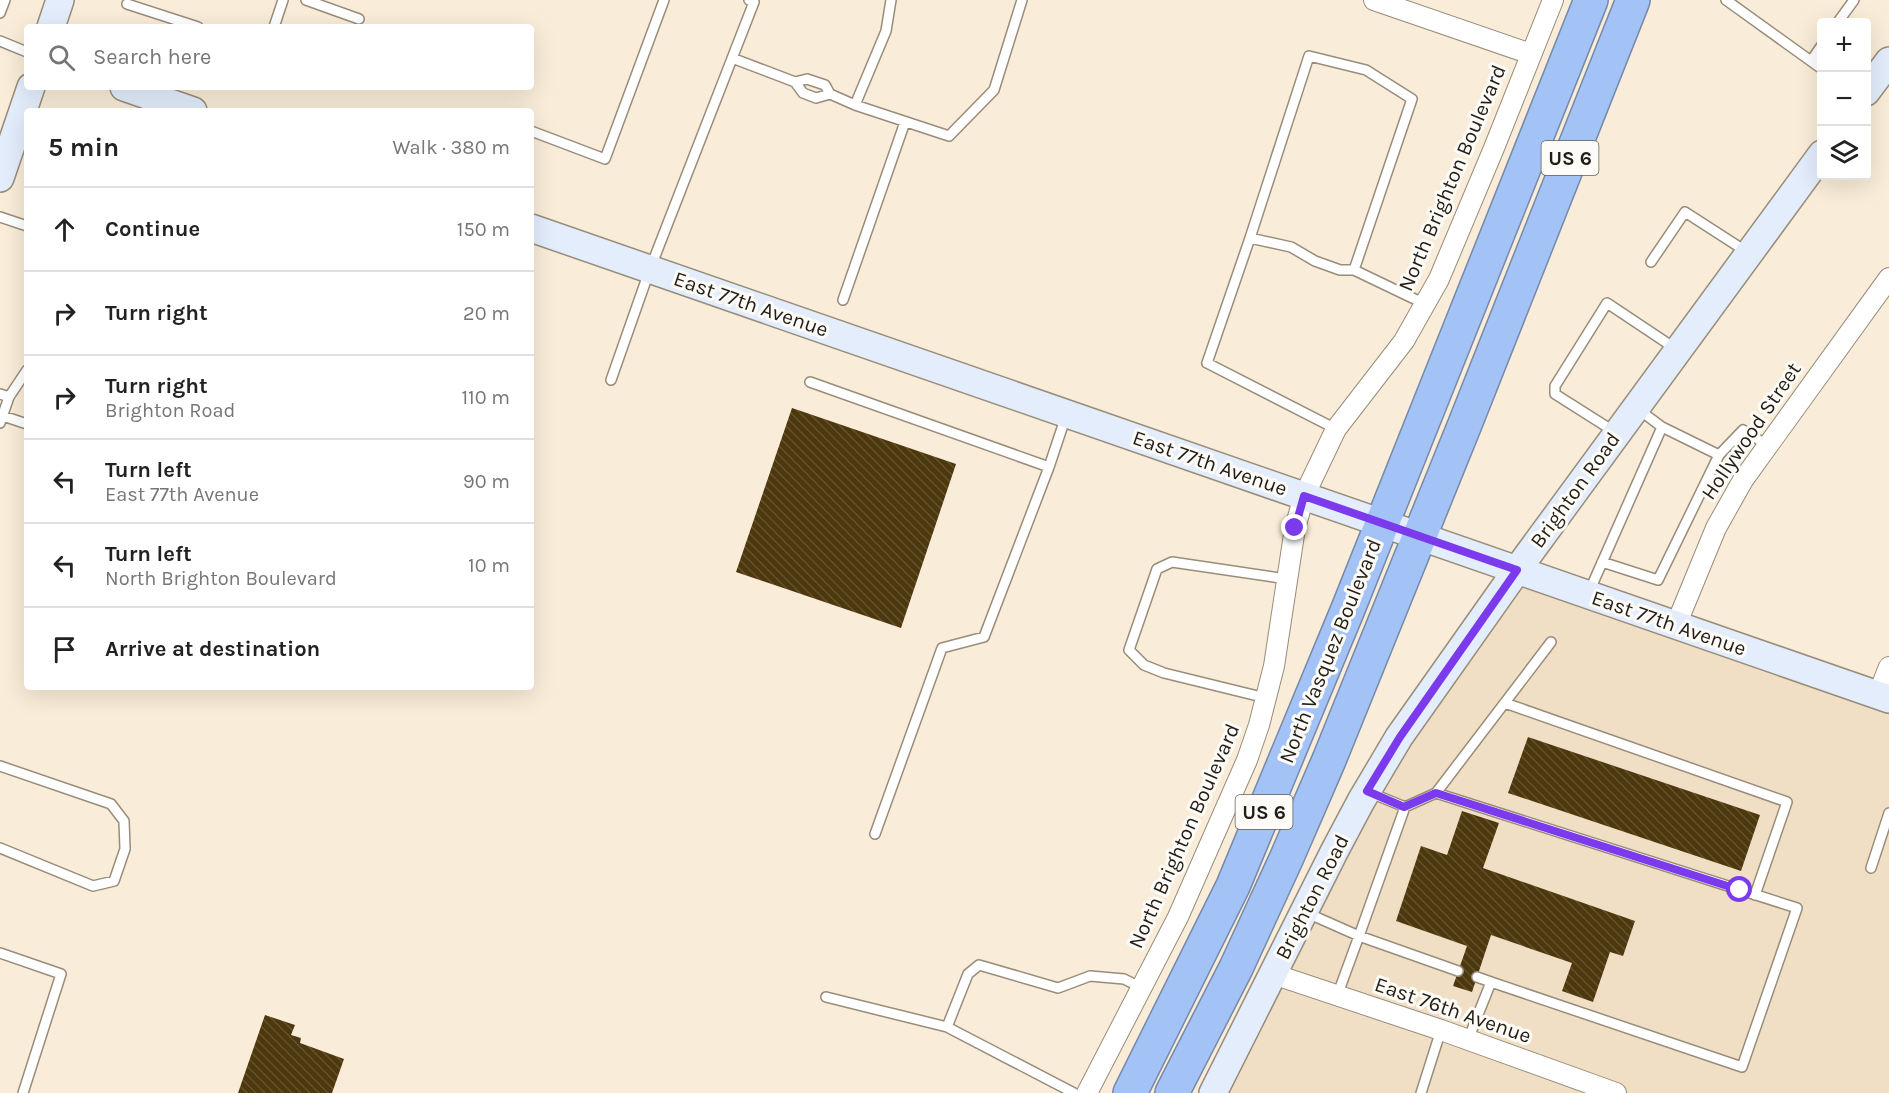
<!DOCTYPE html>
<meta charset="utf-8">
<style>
body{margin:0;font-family:Karla,sans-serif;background:#f6f6f6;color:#222}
.controls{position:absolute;right:18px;top:18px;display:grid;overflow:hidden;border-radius:6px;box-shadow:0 6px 24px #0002}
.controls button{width:54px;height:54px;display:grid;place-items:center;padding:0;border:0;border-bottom:2px solid #e0e0e0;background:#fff;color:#222;font:30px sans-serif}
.stop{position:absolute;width:18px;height:18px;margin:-14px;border:4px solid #7c3aed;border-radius:50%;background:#fff}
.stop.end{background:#7c3aed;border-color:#fff;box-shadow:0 2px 6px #0008}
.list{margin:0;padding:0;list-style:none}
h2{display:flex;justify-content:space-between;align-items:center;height:78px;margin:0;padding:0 24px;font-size:26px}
h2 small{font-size:20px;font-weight:400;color:#767676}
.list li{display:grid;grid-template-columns:39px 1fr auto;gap:18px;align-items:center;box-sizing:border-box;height:84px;padding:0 24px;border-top:2px solid #e0e0e0}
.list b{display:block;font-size:22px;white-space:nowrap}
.list p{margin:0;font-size:20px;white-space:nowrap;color:#767676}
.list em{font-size:20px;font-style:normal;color:#767676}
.icon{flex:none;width:33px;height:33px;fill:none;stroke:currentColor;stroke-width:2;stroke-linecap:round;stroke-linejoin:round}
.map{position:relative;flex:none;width:1889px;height:1093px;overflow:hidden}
.search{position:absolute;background:#fff;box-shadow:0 6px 24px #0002;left:24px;top:24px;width:510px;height:66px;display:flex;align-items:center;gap:15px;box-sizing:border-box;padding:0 21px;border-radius:6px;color:#767676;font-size:22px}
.panel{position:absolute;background:#fff;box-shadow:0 6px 24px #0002;left:24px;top:108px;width:510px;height:582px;border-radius:6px}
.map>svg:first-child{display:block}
.built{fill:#f1dfc5}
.building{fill:url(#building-back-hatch)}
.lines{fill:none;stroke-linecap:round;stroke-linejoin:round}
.lane-casing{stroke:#988d7a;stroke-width:12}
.street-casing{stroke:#988d7a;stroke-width:22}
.secondary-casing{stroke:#988d7a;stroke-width:30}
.highway-casing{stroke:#7689a8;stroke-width:36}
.lane{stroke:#fff;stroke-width:9}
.street{stroke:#fff;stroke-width:20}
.secondary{stroke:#e3edfc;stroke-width:27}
.highway{stroke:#a3c3f6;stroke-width:33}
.route{stroke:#7c3aed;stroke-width:8}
.labels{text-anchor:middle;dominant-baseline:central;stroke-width:6;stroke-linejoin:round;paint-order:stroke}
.shield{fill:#fdfbf7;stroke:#64605a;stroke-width:1.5}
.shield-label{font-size:20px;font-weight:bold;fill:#221e16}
.street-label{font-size:21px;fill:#221e16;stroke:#fdfbf7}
</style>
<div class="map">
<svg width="1889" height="1093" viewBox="0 0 1889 1093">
<defs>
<pattern id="building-back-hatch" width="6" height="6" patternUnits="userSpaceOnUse" patternTransform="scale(1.5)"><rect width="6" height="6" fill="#4d370c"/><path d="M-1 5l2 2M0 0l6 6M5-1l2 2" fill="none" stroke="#63522f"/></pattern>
</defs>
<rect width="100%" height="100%" fill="#f9ecd8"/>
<path class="built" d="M1515 575 1889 697V1093H1213L1334 852Z"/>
<path class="building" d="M792 408 956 464 901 628 736 572Z
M1528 737 1760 815 1741 871 1508 793Z
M1462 811 1499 823 1483 868 1635 921 1623 956 1610 952 1593 1002 1562 991 1572 963 1491 935 1472 992 1453 986 1467 946 1396 921 1421 846 1447 855Z
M265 1015 295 1025 291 1035 301 1038 300 1043 344 1059 332 1093H238Z"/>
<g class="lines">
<defs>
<path id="lane" d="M306 0 359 19
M891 0 886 31 855 105 949 136 994 90 1022 0
M1726 0 1822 69
M127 4 198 27
M0 13 5 0
M1838 22 1854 0
M274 27 283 0
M0 41 27 52
M1309 56 1366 70 1412 99 1354 270H1340L1315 261 1291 247 1250 238Z
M732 58 795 82 803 93 816 98 830 94
M1811 61 1822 45
M795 82 807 79 825 85 830 94 855 105
M531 131 605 159 664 0
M0 217 27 226
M1250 238 1207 363 1336 429
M1651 262 1685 212 1747 252
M1354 270 1425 304
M843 300 905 122
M611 380 650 269 754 2 749 0
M810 382 1049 467 1066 416
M0 394 9 397 0 423
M9 397 27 370
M3 416 27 424
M1615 432 1555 394V386L1607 303 1676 349
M1719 455 1743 430 1767 445
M1602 562 1658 580 1719 455 1662 427
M1589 592 1662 427 1638 409
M1266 698 1164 673 1144 665 1129 650 1157 569 1172 562 1287 579
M1505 703 1787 802 1755 895
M0 766 111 804 124 821 125 849 114 881 93 886 0 848
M1371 793 1405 807 1436 793 1797 908 1742 1067 1491 982 1468 1040
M1436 793 1551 642
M875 834 942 648 984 637 1049 467
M1871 868 1889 813
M1307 913 1359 936 1405 807
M0 953 61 974 23 1093
M1477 977 1491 982
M1337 996 1359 936 1458 971
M826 997 947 1027 1074 1093
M947 1027 968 974 979 965 1058 988 1090 976 1124 979 1142 988
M1421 1093 1441 1030"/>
<path id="street" d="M1374 0 1531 54
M1676 625 1716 528 1743 480 1889 278
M1878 695 1889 667
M1273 974 1441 1030 1616 1093
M1087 1093 1178 917 1247 760 1259 725 1274 666 1295 528 1304 496 1336 429 1404 341 1439 279 1494 148 1553 0"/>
<path id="secondary" d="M51 27 60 0
M124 87 193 111
M1866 92 1889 61
M0 178 31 87
M531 228 1889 699
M1213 1093 1334 852 1361 801 1399 737 1517 570 1822 154"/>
<path id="highway" d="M1130 1093 1233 886 1348 609 1591 0
M1172 1093 1236 968 1287 857 1329 760 1465 424 1633 0"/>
</defs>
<use href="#lane" class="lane-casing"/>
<use href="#street" class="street-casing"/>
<use href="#secondary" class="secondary-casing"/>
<use href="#highway" class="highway-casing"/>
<use href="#lane" class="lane"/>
<use href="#street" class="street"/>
<use href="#secondary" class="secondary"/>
<use href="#highway" class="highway"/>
</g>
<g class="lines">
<path class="route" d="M1295 528 1304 496 1517 570 1400 737 1367 791 1404 807 1436 793 1740 890"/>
</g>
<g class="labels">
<g class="shield">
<rect x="1541.5" y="141" width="57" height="34" rx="4.5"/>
<rect x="1235.5" y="795" width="57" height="34" rx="4.5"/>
</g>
<g class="shield-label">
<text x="1570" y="158">US 6</text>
<text x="1264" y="812">US 6</text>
</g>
<g class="street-label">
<text transform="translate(1452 178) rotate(-67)">North Brighton Boulevard</text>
<text transform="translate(751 304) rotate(19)">East 77th Avenue</text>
<text transform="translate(1751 431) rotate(-56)">Hollywood Street</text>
<text transform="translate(1210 463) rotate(19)">East 77th Avenue</text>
<text transform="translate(1575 490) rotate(-54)">Brighton Road</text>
<text transform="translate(1669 623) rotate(19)">East 77th Avenue</text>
<text transform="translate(1330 651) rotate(-68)">North Vasquez Boulevard</text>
<text transform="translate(1184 836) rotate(-66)">North Brighton Boulevard</text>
<text transform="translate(1312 897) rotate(-63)">Brighton Road</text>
<text transform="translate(1453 1010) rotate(19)">East 76th Avenue</text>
</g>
</g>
</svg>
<div class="controls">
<button>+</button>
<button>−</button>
<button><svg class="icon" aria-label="layers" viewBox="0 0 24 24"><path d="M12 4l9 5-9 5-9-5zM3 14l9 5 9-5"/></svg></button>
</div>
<div class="stop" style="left:1740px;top:890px"></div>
<div class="stop end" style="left:1295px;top:528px"></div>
<div class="search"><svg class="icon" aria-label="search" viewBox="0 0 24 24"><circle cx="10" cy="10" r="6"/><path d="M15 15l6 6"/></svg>Search here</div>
<section class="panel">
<h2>5 min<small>Walk · 380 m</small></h2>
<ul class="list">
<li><svg class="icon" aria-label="ahead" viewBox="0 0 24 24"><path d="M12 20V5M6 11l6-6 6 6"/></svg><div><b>Continue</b></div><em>150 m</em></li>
<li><svg class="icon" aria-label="right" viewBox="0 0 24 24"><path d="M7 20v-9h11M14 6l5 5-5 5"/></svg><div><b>Turn right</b></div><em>20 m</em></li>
<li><svg class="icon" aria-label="right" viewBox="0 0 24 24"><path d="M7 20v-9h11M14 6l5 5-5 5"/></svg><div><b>Turn right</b><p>Brighton Road</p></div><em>110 m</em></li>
<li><svg class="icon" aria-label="left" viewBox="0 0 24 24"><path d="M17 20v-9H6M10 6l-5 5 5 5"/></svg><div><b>Turn left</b><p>East 77th Avenue</p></div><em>90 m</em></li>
<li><svg class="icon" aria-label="left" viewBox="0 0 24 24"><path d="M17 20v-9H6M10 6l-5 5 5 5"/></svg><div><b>Turn left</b><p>North Brighton Boulevard</p></div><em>10 m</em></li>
<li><svg class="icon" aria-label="arrive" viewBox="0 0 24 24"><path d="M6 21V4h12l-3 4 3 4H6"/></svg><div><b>Arrive at destination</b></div></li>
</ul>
</section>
</div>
